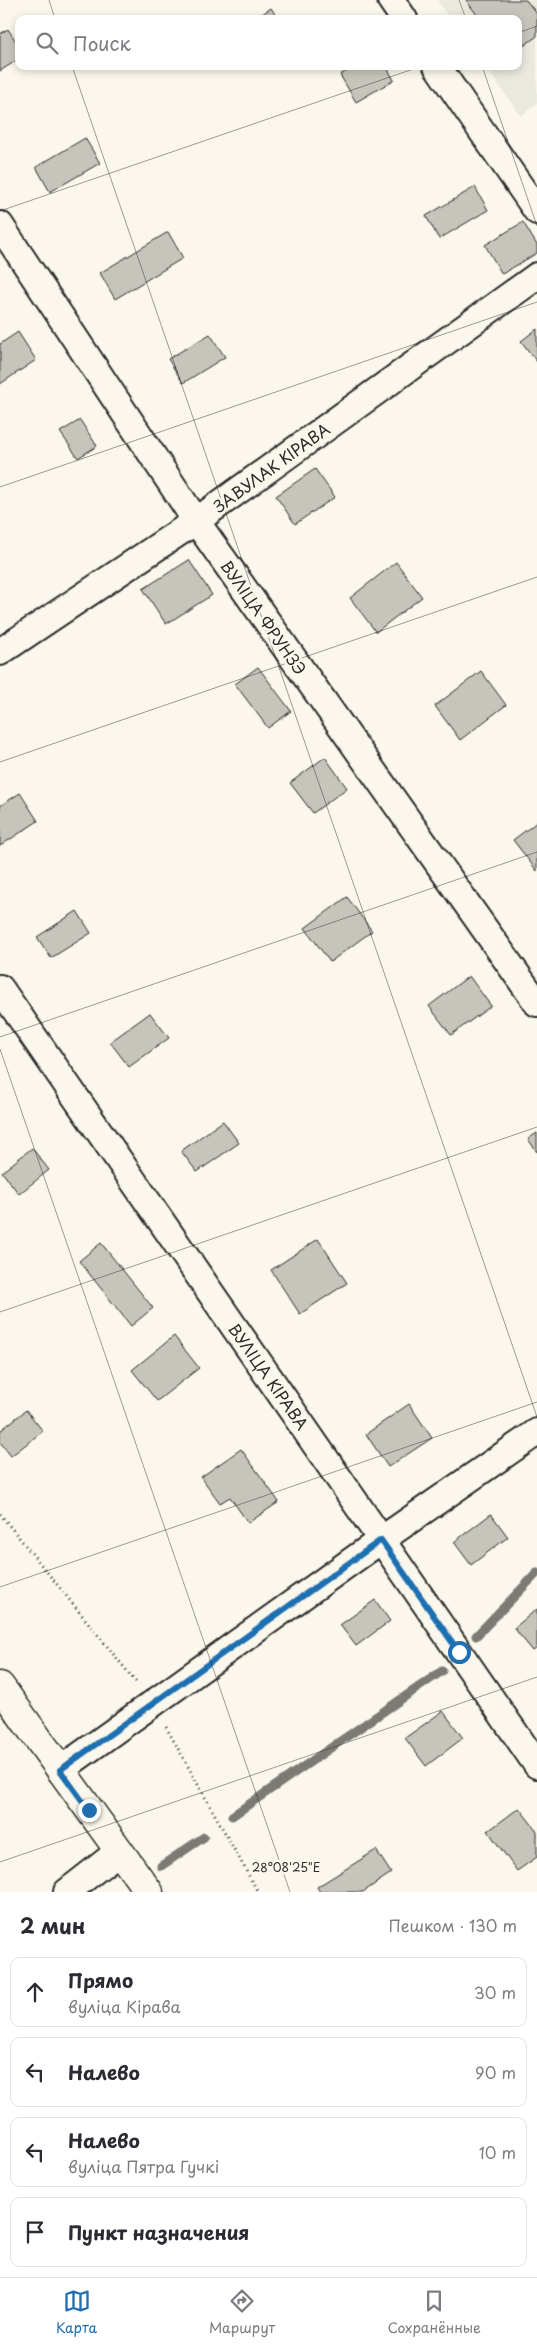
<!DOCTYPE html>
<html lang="ru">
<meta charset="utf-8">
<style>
body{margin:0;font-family:"Playpen Sans",sans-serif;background:#f7f7f7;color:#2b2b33}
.stop{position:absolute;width:15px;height:15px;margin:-11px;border:4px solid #1f6fb2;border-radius:50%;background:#fff}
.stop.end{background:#1f6fb2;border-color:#fff;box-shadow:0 1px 5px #0008}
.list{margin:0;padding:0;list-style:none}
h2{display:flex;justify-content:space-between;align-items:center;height:65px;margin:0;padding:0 20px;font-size:21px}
h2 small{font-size:16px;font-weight:400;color:#7c7c81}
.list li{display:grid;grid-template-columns:32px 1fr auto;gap:15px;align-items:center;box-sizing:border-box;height:70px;margin:0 10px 10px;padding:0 10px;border:1px solid #e1e1e2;border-radius:10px}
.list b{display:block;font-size:19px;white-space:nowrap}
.list p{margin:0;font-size:16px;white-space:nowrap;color:#7c7c81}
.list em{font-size:16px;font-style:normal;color:#7c7c81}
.icon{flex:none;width:28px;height:28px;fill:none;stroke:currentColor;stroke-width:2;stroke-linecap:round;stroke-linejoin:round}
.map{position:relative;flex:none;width:537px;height:1892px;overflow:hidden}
.search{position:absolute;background:#fff;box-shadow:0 2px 8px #0003;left:15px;right:15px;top:15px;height:55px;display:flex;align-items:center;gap:12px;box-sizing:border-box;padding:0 18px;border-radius:10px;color:#7c7c81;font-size:19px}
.sheet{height:385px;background:#fff}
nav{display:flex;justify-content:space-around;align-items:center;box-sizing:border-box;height:70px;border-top:1px solid #e1e1e2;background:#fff;font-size:14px;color:#7c7c81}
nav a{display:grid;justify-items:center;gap:2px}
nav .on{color:#1f6fb2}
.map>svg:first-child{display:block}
.built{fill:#ebe8de}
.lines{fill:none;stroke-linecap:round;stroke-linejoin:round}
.stream{stroke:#7b7a75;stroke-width:9}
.building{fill:#c7c4bc;stroke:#2b2b2b}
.minor-casing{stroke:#2b2b2b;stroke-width:30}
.tertiary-casing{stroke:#2b2b2b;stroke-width:31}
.path{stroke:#2b2b2b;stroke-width:3;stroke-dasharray:1 4;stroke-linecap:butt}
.minor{stroke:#fbf7ec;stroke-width:26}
.tertiary{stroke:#fbf7ec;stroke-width:28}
.route{stroke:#1f6fb2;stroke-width:6}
.ticks{fill:none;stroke:#2b2b2b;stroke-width:1;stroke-opacity:0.45}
.labels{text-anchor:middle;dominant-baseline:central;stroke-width:5;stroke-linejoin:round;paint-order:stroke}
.street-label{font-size:16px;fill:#2b2b2b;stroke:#fbf7ec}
.ticks-label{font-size:12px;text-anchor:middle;fill:#2b2b2b;stroke:#fbf7ec;stroke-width:5;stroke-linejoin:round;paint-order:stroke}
</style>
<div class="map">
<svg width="537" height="1892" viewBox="0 0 537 1892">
<rect width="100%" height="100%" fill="#fbf7ec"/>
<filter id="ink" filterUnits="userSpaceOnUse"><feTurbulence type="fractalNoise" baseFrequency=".02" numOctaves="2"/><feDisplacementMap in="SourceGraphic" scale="10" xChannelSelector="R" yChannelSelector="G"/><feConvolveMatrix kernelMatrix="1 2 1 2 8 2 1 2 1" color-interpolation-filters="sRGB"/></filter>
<g filter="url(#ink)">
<path class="built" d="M437 0H537V103L521 116 485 66H518V19H450Z"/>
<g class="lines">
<path class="stream" d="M476 1636 537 1573
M232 1816 442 1671
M161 1866 204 1837"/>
</g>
<path class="building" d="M466 0H526L537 14V36L518 50V19H480Z
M271 8 278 19H255Z
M8 29 19 46V59L0 71V34Z
M355 66H386L394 80 356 102 340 75Z
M85 138 100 163 50 192 36 167Z
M475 187 488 210 439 239 426 216Z
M523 222 537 245V253L502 274 485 245Z
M168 232 183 258 115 299 100 273Z
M537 329V362L521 341Z
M18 332 36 360 0 384V344Z
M210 334 225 357 183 383 168 359Z
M80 420 97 446 78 458 60 432Z
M315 469 335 497 295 524 276 496Z
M189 560 212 595 166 624 143 589Z
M396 562 422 597 376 632 350 598Z
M258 667 291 711 268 728 235 684Z
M481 671 506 705 460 740 435 706Z
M325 757 347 788 313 813 290 783Z
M20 793 38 821 0 846V806Z
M537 822V871L513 840Z
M347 897 372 931 330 962 305 928Z
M77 911 91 933 51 958 37 937Z
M469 976 491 1006 451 1035 429 1006Z
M150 1013 169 1038 129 1067 110 1042Z
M223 1121 239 1143 197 1172 181 1151Z
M537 1133V1152L528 1139Z
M32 1148 49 1170 19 1194 2 1172Z
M318 1239 347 1283 300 1314 271 1270Z
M101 1243 153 1308 131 1326 79 1261Z
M174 1336 199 1368 157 1401 132 1370Z
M409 1404 432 1438 388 1467 366 1434Z
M26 1410 43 1431 11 1456 0 1442V1431Z
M241 1449 279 1502 248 1523 230 1497 220 1503 201 1477Z
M491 1514 508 1537 471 1565 454 1542Z
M375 1600 390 1621 356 1646 340 1625Z
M537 1609V1648L533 1651 514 1628Z
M443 1711 463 1738 426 1766 405 1738Z
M519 1808 537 1831V1857L517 1871 488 1831Z
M376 1850 391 1873 363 1892H320L317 1887Z"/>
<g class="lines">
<defs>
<path id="minor" d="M391 0 404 19
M437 66 537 211
M0 225 196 521 537 1003
M0 652 196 521 537 276
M0 988 537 1765
M60 1770 381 1540 537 1432
M67 1892 118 1852"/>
<path id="tertiary" d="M0 1686 149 1892"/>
</defs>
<use href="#minor" class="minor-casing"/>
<use href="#tertiary" class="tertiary-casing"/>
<path class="path" d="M0 1514 136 1682
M166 1727 258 1892"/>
<use href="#minor" class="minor"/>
<use href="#tertiary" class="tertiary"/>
</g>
</g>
<g class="lines" filter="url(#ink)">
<path class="route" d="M89 1810 60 1770 381 1540 459 1652"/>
</g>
<path class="ticks" d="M49 0 55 19M459 0 466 19M518 33 537 26M72 66 537 1417M482 66 537 226M0 211 422 66M0 487 537 302M0 762 537 577M0 1037 537 852M0 1049 290 1892M0 1312 537 1127M0 1587 537 1402M0 1862 537 1677"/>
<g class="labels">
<g class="street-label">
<text transform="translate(271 467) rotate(-36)">ЗАВУЛАК КІРАВА</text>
<text transform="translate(264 617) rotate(55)">ВУЛІЦА ФРУНЗЭ</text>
<text transform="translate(269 1376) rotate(55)">ВУЛІЦА КІРАВА</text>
</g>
</g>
<g class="ticks-label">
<text x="286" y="1872">28°08'25"E</text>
</g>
</svg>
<div class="stop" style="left:459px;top:1652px"></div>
<div class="stop end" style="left:89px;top:1810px"></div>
<div class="search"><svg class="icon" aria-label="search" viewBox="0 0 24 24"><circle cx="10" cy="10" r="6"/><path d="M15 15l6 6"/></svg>Поиск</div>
</div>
<section class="sheet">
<h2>2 мин<small>Пешком · 130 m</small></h2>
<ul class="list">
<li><svg class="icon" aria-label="ahead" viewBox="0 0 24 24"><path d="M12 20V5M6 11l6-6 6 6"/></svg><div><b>Прямо</b><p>вуліца Кірава</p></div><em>30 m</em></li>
<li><svg class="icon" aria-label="left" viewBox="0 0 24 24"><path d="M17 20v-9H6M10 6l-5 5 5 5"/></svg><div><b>Налево</b></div><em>90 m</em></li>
<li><svg class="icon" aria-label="left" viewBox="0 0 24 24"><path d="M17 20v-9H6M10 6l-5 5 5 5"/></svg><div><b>Налево</b><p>вуліца Пятра Гучкі</p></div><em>10 m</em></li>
<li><svg class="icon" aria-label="arrive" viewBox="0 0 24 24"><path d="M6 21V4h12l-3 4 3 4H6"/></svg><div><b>Пункт назначения</b></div></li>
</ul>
</section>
<nav>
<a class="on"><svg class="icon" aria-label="map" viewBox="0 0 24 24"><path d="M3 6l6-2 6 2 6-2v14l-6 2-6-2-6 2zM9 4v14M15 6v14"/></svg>Карта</a>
<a><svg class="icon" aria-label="directions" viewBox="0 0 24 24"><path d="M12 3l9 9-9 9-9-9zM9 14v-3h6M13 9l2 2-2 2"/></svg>Маршрут</a>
<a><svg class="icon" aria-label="saved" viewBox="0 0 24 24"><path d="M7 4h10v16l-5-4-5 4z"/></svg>Сохранённые</a>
</nav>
